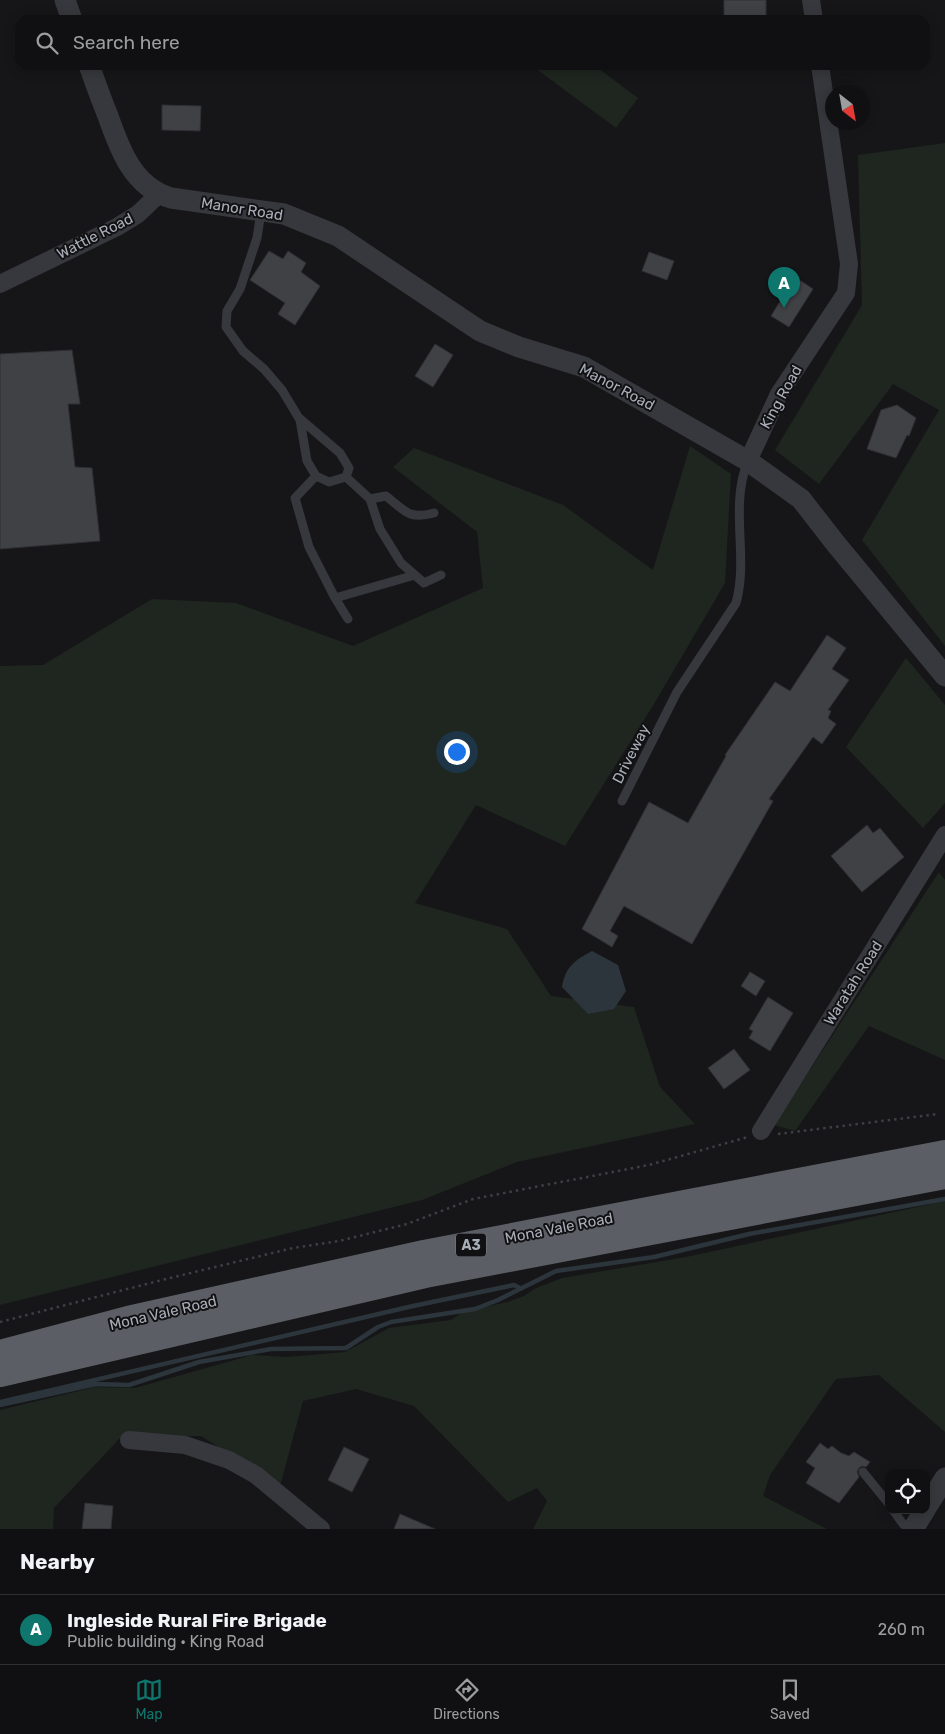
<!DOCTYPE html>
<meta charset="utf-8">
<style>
body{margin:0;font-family:Rubik,sans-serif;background:#1e1e20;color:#f1f3f6}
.controls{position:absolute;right:15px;bottom:15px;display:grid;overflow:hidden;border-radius:10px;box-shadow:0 2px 12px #0003}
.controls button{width:45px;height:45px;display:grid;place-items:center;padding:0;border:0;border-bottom:1px solid #303032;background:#101012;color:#f1f3f6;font:25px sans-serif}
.compass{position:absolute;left:825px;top:85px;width:45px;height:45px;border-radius:50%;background:#101012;box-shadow:0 2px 12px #0003;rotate:149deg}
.you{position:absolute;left:456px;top:751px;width:18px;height:18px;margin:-12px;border:4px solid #fff;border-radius:50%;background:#1a73e8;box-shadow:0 0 0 8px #1a73e833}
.badge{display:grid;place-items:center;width:32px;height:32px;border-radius:50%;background:#0f766e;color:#fff;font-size:16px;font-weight:700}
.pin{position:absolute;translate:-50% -41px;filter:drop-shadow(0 1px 2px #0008)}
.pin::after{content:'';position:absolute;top:26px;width:18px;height:15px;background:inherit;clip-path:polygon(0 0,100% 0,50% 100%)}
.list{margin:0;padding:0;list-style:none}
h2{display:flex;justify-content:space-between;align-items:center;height:65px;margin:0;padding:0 20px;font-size:21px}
h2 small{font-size:16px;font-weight:400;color:#9c9d9f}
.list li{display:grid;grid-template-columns:32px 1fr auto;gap:15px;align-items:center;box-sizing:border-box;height:70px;padding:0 20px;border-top:1px solid #303032}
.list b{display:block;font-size:19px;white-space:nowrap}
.list p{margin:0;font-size:16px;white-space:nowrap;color:#9c9d9f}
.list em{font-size:16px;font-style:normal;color:#9c9d9f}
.icon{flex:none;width:28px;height:28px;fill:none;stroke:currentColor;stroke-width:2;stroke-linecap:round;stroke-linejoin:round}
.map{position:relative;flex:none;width:945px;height:1529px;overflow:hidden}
.search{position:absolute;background:#101012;box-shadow:0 2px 12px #0003;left:15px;right:15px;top:15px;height:55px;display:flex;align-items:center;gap:12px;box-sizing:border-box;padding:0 18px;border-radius:15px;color:#9c9d9f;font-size:19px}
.sheet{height:135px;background:#101012}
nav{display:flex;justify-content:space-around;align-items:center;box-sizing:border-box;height:70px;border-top:1px solid #303032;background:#101012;font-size:14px;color:#9c9d9f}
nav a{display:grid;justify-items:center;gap:2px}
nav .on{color:#0f766e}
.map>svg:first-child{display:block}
.green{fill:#1e261f}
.water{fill:#2c353c}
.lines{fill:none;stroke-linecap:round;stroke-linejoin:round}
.stream{stroke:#2c353c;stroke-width:4.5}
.building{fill:#404145;stroke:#303034}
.path{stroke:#3d3f44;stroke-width:2.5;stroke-dasharray:2.5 4;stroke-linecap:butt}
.service{stroke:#37383d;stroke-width:9}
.minor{stroke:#37383d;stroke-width:18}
.tertiary{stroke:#37383d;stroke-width:21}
.trunk{stroke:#5b5e65;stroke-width:28}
.labels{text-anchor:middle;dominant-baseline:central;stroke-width:4;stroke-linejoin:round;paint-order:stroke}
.shield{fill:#111113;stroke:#7b7e86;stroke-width:1}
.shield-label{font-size:14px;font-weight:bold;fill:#a8adb8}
.street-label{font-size:15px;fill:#a8adb8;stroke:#111113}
</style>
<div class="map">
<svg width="945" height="1529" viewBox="0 0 945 1529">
<rect width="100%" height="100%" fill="#161618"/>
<path class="green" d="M531 65H594L638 98 616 128Z
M945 143V646L862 540 939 410 893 384 819 484 775 450 862 305 858 155Z
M690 446 731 474 725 583 654 704 565 846 476 805 415 903 507 929 551 996 634 1007 660 1087 695 1124 517 1162 422 1200 0 1305V666L43 665 152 599 236 603 353 646 483 588 477 532 393 467 414 448 563 505 653 570Z
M906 658 945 705V803L923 828 846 747Z
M939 872 945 880V1060L869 1026 795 1131 774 1125Z
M945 1201V1432L879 1375 836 1379 770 1475 763 1496 827 1529H533L547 1501 537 1488 508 1502 414 1406 356 1389 303 1401 280 1486 201 1436H122L54 1508 53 1529H0V1410L95 1387 135 1388 252 1355 287 1357 345 1352 389 1328 451 1320 463 1312 507 1302 524 1296 536 1288 562 1278 686 1257Z"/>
<path class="water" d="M592 951 618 965 626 991 614 1009 588 1014 562 987C565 967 575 960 592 951Z"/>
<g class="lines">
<path class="stream" d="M0 1402 413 1306 514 1285 520 1288
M0 1405 96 1384 129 1385 199 1362 271 1349 346 1348 378 1327 391 1322 475 1309 498 1300 556 1271 654 1257 749 1234 945 1199"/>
</g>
<path class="building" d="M724 0H766V19H724Z
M162 105 201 106 200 131 162 130Z
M269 251 283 259 288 251 306 263 301 272 320 286 295 325 278 314 285 303 250 280Z
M649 252 674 261 667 280 642 271Z
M795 277 813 289 789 327 771 316Z
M435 344 453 355 433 387 415 376Z
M72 350 80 404H68L75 467 92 468 100 541 0 549V354Z
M897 405 916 418 909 436 907 435 896 458 867 449 881 410Z
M827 635 846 648 832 669 849 680 828 710 831 711 828 718 836 724 822 744 813 737 769 799 773 801 692 944 624 906 610 931 618 936 612 947 582 929 649 802 688 823 726 756 725 755 775 682 790 691Z
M867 825 873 833 880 828 904 857 862 892 831 856Z
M750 972 765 981 756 996 741 986Z
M768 997 793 1013 770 1051 749 1038 753 1031 749 1029Z
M734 1049 750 1070 724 1089 708 1068Z
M820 1443 828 1449 832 1446 841 1453 849 1456 854 1452 870 1462 866 1467 862 1466 859 1468 857 1472 859 1477 839 1503 806 1483 815 1468 806 1462Z
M344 1447 369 1459 352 1492 328 1480Z
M85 1503 113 1506 111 1529H82Z
M400 1514 435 1529H394Z"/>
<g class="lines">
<path class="path" d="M778 1134 938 1114
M0 1322 162 1280 293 1248 339 1241 407 1224 473 1199 649 1165 748 1137"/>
<path class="service" d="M261 212 257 238 240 289 227 311 226 327 243 351 264 369 282 390 300 420 307 461 316 476 329 482 346 477 349 468 340 453 299 418
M316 476 295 498 309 547 335 598 415 575
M346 477 370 499 386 496C405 511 409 520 434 513
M370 499 380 529 401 563 424 583 441 575
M335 598 348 619
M622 801 677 692 736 603C749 557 729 506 748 461
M863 1472 889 1504
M893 1510 903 1524 910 1529"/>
<path class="minor" d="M811 0 814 20
M0 284 117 227 138 214 159 194
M748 461 779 394 846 293 849 264 820 65
M761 1131 945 835
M129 1440 185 1445 229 1460 256 1475 321 1529"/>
<path class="tertiary" d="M65 0 72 20
M89 65C95 82 101 99 108 116 120 150 133 187 171 198L284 214 338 236 480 331 519 347 584 367 748 461 801 499 836 544 945 676
M926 1508 945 1478
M913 1529 925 1510"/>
<path class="trunk" d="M0 1354 128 1320 424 1254 945 1154
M0 1373 425 1274 945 1175"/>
</g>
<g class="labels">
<rect class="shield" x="456" y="1233.5" width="30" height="23" rx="4"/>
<g class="shield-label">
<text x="471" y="1245">A3</text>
</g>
<g class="street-label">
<text transform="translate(242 209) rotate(9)">Manor Road</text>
<text transform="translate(95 236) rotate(-27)">Wattle Road</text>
<text transform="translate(617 387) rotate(28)">Manor Road</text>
<text transform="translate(781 397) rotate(-61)">King Road</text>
<text transform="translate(631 754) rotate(-63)">Driveway</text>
<text transform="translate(853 983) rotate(-58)">Waratah Road</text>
<text transform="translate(559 1228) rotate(-11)">Mona Vale Road</text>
<text transform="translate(163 1313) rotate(-13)">Mona Vale Road</text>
</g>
</g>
</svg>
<div class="controls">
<button><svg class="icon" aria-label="locate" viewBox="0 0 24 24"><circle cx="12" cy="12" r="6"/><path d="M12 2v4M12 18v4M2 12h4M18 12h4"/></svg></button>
</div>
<svg class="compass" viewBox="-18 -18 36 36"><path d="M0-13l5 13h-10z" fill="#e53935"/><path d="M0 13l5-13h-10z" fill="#9c9d9f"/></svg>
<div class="you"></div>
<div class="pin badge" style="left:784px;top:308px">A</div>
<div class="search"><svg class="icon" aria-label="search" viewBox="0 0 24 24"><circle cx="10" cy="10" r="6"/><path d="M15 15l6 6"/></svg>Search here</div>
</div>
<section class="sheet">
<h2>Nearby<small></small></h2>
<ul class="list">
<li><span class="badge">A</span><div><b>Ingleside Rural Fire Brigade</b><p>Public building · King Road</p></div><em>260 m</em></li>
</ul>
</section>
<nav>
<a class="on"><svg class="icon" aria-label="map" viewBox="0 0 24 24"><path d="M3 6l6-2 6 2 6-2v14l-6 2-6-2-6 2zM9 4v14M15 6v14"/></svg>Map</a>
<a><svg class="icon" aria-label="directions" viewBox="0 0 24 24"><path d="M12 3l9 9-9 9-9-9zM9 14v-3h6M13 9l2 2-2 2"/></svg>Directions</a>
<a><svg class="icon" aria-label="saved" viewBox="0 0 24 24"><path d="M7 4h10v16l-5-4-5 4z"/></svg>Saved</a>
</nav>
